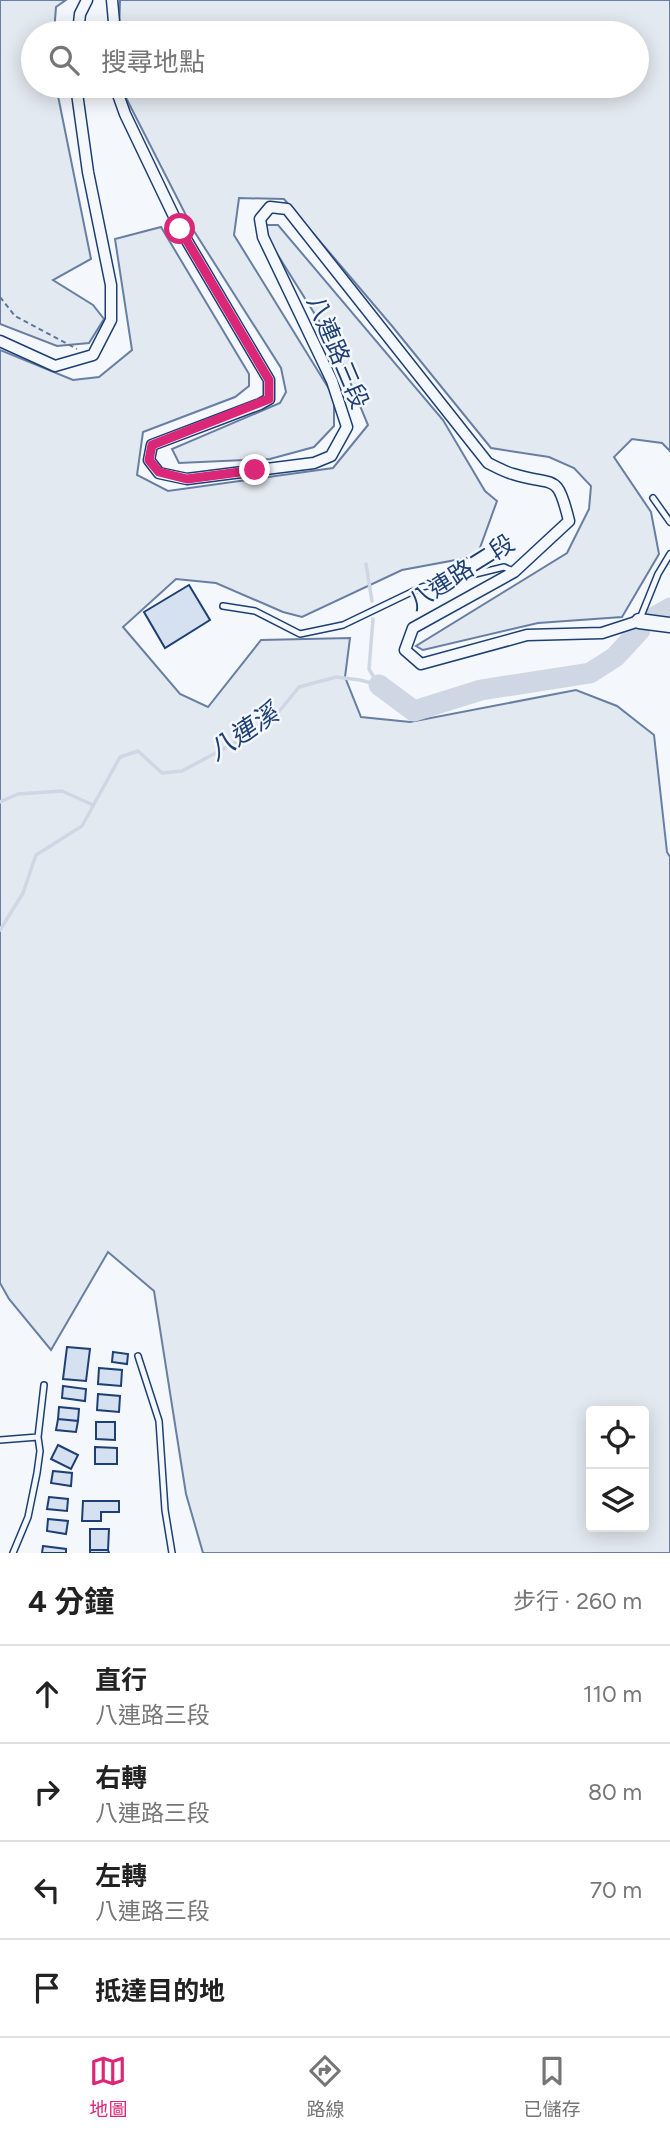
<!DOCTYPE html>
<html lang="zh-TW">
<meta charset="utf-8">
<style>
body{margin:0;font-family:Figtree,"Noto Sans TC",sans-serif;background:#f6f6f6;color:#222}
.controls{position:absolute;right:21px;bottom:21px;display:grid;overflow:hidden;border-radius:7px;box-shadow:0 4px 18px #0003}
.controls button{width:63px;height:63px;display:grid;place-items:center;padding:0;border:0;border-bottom:2px solid #e0e0e0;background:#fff;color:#222;font:35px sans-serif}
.stop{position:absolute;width:21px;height:21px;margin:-16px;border:5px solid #db2777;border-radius:50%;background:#fff}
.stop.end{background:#db2777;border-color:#fff;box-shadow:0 2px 7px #0008}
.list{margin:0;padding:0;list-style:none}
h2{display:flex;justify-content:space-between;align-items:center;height:91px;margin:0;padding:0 28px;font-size:30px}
h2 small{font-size:23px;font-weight:400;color:#767676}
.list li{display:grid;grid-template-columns:46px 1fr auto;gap:21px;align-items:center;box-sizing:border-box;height:98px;padding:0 28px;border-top:2px solid #e0e0e0}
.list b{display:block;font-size:26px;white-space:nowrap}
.list p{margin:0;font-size:23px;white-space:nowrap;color:#767676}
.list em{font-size:23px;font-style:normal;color:#767676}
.icon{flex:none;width:38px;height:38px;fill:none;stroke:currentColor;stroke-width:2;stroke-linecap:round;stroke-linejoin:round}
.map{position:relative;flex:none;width:670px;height:1553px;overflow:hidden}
.search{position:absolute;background:#fff;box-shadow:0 4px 18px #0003;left:21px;right:21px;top:21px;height:77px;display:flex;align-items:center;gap:18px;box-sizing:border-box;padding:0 24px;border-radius:38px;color:#767676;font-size:26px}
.sheet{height:483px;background:#fff}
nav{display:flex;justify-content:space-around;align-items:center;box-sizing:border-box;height:98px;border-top:2px solid #e0e0e0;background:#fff;font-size:19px;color:#767676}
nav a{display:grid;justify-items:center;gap:4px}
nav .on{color:#db2777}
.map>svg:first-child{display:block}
.green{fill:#e3e9f0;stroke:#687fa3;stroke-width:2;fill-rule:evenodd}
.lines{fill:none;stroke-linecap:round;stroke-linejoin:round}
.stream{stroke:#cfd7e4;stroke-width:3.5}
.river{stroke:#cfd7e4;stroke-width:21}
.building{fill:#d5e0f0;stroke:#1d3f73;stroke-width:2}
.lane-casing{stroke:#1d3f73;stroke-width:8}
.street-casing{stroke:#1d3f73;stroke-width:13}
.secondary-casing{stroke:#1d3f73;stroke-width:17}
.path{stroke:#5e769c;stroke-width:2;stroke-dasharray:5 3.5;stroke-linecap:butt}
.lane{stroke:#f4f7fb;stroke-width:5}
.street{stroke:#f4f7fb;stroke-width:10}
.secondary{stroke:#f4f7fb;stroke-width:14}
.route{stroke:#db2777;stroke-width:9}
.labels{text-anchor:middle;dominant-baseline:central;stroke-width:5;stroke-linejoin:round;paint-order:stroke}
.street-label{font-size:24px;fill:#1d3f73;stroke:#f4f7fb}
.water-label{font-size:26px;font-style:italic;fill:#1d3f73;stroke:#f4f7fb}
</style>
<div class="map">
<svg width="670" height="1553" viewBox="0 0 670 1553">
<rect width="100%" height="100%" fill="#f4f7fb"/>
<path class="green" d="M0 0H66L56 7 54 33H33V86H56L91 259 53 280 93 305 104 319 89 343 57 346 0 324Z
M120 0H670V451L662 443 632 439 614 457 651 512 659 554 622 617 538 623 423 650 416 646 567 553 589 509 591 486 574 468 549 457 491 448 392 326 284 199 239 198 234 235 334 397V426L314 447 270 459 179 463 172 449 280 403 286 392 281 368 194 231 120 86H637V33H119Z
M259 225H278L443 420 485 491 497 501 477 556 402 570 302 617 283 612 216 583 176 579 123 627 180 694 208 707 261 640 350 638 345 677 361 717 410 722 576 690 617 706 654 735 667 852 670 857V1553H203L186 1494 154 1291 108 1252 51 1350 9 1299 0 1283V350L73 380 99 377 132 350 115 239 161 227 249 374V386L235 397 143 432 137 475 168 491 333 468 368 425 336 348ZM591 1411H644V1527H591Z"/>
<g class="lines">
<path class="stream" d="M366 564 372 601
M373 619 369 669 378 684
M0 802 18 794 62 791 91 804
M0 930 23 893 36 855 82 826 120 757 138 751 162 773 182 771 240 740 277 714 299 687 336 677 360 680 379 685"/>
<path class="river" d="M649 620 670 608
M379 685 414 711 481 690 590 673 615 657 640 630"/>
</g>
<path class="building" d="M189 585 210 620 165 648 144 612Z
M67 1347 90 1349 86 1381 63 1379Z
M113 1352 128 1354 127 1364 112 1362Z
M99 1368 122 1370 121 1386 98 1384Z
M63 1386 86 1389 85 1401 62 1398Z
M98 1394 120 1396 119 1412 97 1410Z
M59 1407 79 1409 78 1421 58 1419Z
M58 1419 78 1421 76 1432 56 1430Z
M96 1422H115V1440L96 1439Z
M58 1445 78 1455 71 1469 51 1459Z
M95 1447 117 1448V1464H95Z
M53 1471 72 1473 71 1486 51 1483Z
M49 1497 68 1499 67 1511 47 1509Z
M83 1501H119V1512H101V1521H82Z
M48 1519 68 1521 66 1534 47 1531Z
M90 1529H109L108 1550H90Z
M43 1546 66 1549V1553H42Z
M90 1550H108L109 1553H90Z"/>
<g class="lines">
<defs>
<path id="lane" d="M653 498 670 522
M223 606 255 611 300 634 343 625 422 587 504 567 513 571
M639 621 658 574 670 554
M138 1356 159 1421 165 1510 172 1553
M0 1440 38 1437
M13 1553 28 1517 37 1473 40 1451 38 1437 44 1385"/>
<path id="street" d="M112 0 115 33
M78 33 80 14 87 0
M115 86 125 114 180 229 269 380V399L260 404 152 445 149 460 159 473 187 479 314 463 331 456 347 427 332 381 263 237 260 219 270 207 287 209 488 463C496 467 505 472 513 474 555 487 557 471 569 521L514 572 413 628 405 650 421 664 527 635 602 633 639 621
M0 341 55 366 93 355 111 320V285L88 172 76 86"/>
<path id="secondary" d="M639 621 670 625"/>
</defs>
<use href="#lane" class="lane-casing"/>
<use href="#street" class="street-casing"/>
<use href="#secondary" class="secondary-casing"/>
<path class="path" d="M0 297 15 316 77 349"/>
<use href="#lane" class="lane"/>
<use href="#street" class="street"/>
<use href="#secondary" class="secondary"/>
</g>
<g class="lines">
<path class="route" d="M180 229 269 380V399L152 445 149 460 159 472 187 479 255 470"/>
</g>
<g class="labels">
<g class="street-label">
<text transform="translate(338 352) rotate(67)">八連路三段</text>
<text transform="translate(461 572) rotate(-32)">八連路二段</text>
</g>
<g class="water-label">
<text transform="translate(243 732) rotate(-34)">八連溪</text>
</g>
</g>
</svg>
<div class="controls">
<button><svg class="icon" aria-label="locate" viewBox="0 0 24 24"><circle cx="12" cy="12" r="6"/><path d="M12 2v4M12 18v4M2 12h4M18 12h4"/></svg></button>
<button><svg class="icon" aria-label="layers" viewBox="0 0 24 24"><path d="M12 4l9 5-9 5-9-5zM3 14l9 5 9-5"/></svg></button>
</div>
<div class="stop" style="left:180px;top:229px"></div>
<div class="stop end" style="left:255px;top:470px"></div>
<div class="search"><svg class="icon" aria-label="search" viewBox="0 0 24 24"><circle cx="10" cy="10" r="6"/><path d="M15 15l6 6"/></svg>搜尋地點</div>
</div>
<section class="sheet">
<h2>4 分鐘<small>步行 · 260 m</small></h2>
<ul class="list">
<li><svg class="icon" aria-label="ahead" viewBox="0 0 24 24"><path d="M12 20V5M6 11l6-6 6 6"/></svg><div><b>直行</b><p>八連路三段</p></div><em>110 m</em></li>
<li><svg class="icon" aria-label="right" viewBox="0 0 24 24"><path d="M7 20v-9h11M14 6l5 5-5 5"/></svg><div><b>右轉</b><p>八連路三段</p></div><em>80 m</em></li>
<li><svg class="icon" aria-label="left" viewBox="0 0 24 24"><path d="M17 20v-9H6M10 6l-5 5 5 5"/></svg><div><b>左轉</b><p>八連路三段</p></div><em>70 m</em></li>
<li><svg class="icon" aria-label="arrive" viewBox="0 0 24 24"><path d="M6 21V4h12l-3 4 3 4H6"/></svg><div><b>抵達目的地</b></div></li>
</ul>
</section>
<nav>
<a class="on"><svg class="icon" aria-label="map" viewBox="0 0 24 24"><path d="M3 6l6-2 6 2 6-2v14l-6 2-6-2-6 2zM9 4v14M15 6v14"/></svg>地圖</a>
<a><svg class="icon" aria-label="directions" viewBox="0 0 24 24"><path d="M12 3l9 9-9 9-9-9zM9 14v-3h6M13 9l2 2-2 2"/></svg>路線</a>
<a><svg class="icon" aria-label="saved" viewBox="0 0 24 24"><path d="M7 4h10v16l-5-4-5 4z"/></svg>已儲存</a>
</nav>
